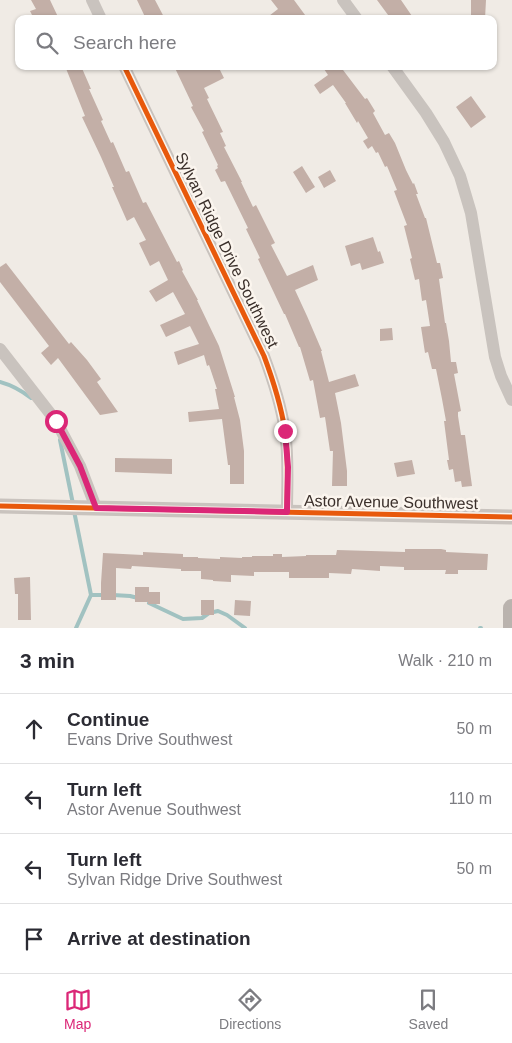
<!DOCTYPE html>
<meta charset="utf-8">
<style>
body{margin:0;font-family:Arial,sans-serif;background:#f7f7f7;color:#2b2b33}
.stop{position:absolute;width:15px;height:15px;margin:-11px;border:4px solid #db2777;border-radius:50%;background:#fff}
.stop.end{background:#db2777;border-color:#fff;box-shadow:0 1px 5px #0008}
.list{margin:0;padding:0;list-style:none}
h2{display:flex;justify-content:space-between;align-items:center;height:65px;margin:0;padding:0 20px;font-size:21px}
h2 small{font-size:16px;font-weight:400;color:#7c7c81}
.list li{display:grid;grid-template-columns:32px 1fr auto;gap:15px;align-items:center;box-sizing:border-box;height:70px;padding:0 20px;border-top:1px solid #e1e1e2}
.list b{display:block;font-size:19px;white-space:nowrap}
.list p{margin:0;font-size:16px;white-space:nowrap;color:#7c7c81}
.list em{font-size:16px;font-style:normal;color:#7c7c81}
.icon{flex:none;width:28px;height:28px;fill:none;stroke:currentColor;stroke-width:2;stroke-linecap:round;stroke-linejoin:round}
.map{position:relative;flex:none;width:512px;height:628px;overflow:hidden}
.search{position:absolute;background:#fff;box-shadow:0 1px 4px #0004;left:15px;right:15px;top:15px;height:55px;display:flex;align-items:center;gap:12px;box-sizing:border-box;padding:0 18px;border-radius:10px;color:#7c7c81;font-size:19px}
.sheet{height:345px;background:#fff}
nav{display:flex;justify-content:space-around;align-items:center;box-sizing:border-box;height:70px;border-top:1px solid #e1e1e2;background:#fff;font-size:14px;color:#7c7c81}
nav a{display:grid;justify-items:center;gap:2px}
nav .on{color:#db2777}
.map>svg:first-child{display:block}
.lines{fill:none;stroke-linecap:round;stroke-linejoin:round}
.stream{stroke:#a1c2c1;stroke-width:4}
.building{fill:#c3afa7}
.minor{stroke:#c9c3be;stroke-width:12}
.tertiary{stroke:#c9c3be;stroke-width:15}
.secondary{stroke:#bab3ae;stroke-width:18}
.cycleway-casing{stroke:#fbf5ee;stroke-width:8}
.cycleway{stroke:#e8590c;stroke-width:5}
.route{stroke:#db2777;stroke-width:6}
.labels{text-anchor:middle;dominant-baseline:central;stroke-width:5;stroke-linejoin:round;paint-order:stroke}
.street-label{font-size:16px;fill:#3b302b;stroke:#fbf5ee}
</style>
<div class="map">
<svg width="512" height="628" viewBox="0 0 512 628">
<rect width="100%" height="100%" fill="#f0ebe5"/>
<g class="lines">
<path class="stream" d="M0 382C11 385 22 391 31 398
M60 440 73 504
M74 511 91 595 76 628
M91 595H106
M113 595 130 596 138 598
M149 603 183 619 202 618 209 613 218 611 227 615 245 628
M480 628H481"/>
</g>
<path class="building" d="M31 0H50L59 19H34L30 11 36 9Z
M137 0H155L165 19H146Z
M271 0H294L308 19H265L278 9Z
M377 0H401L414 19H391Z
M471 0H486L485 19H471Z
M65 66H81L91 89H89L103 120 101 121 111 143 113 142 126 172 129 171 143 203 146 202 177 262 179 261 183 270 182 271 198 300H197L219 346 235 397H234L240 420 244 451V484H230V465H228L222 419 189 422 188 412 219 409 215 389H217L209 365 207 366 204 355 178 365 174 352 199 344 190 326 166 337 160 325 185 314 173 292 156 302 149 291 168 280 159 261 150 266 139 243 146 240 134 217 127 221 112 187H114L101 157 82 117 85 116Z
M174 66H218L224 78 204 88 209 98 207 99 223 132 220 133 226 146 224 147 242 182H241L253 207 256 205 275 243 271 245 287 276 313 265 318 280 295 290 307 316 322 351H321L329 382 355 374 359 386 335 393 341 423 347 471V486H332L333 451H330L325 417 320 418 313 380 310 381 300 347H299L285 314H284L258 259 260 258 246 229 248 228 225 181 221 182 215 170 218 168 217 166 218 165 202 132 204 131 191 107 193 106Z
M322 66H340L365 99 367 98 375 111 373 113 385 135 389 133 395 143 406 170 413 184 414 183 418 194H416L425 218H426L437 263H440L443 278 439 279 445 323H446L449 341 451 362H456L458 373 454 374 461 411 458 412V416L461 435H465L472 486 462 487 461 481 455 482 453 469 449 470 447 460H449L444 421H446L442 399 436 369H432L428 352 425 353 421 327 430 326 426 300 422 301 419 279 415 280 410 259 412 258 404 226 407 225 394 191 397 190 387 166 385 167 378 152 376 153 372 146 368 149 363 141 368 138 358 121 357 123 345 103H346L333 85 320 94 314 85 328 75Z
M471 96 486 117 471 128 456 107Z
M302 166 315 187 306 193 293 172Z
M330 170 336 181 324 188 318 177Z
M373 237 378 252 380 251 384 263 362 270 360 263 351 266 345 246Z
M6 263 69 344 71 342 87 360 101 379 97 382 118 412 100 415 58 358 51 365 41 353 49 346 0 282V267Z
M392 328 393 340 380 341V329Z
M115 458 172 459V474L115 472Z
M412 460 415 474 397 477 394 463Z
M405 549H441L446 550V552L488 554 487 570H458V574H445L446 570H404V567L380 566V571L352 569 351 574 329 573V578H289V572H254V576L231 575V582L213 581V580L201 579V571H181V569L132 566 131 569 116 568V600H101V583L103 553 143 555V552L183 554V557H198V558L220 559V557L242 558V557H252V556H273V554H282V557L306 556V555H336L337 550 405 552Z
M30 577 31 620H18V594H15L14 578Z
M135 587H149V592H160V604H148V602H135Z
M201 600H214V615H201Z
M235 600 251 601 250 616 234 615Z"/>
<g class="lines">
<path class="minor" d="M92 0 101 19
M343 0 357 19
M124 66 264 356C273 380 281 405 285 431 289 458 287 485 287 512
M392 66 426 113 444 142 460 176 471 213 495 357 501 376 512 400
M0 349 56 421 80 466 96 508"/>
<path class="tertiary" d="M0 506 512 517"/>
<path class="secondary" d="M512 628V608"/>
<defs>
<path id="cycleway" d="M124 66 264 356C273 380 281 405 285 431 289 458 287 485 287 512
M0 506 512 517"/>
</defs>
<use href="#cycleway" class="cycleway-casing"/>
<use href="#cycleway" class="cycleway"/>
</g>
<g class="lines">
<path class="route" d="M56 421 80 466 96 508 287 512 288 467 285 431"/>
</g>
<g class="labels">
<g class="street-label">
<text transform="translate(227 250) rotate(64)">Sylvan Ridge Drive Southwest</text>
<text transform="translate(391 502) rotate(1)">Astor Avenue Southwest</text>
</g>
</g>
</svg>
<div class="stop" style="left:56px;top:421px"></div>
<div class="stop end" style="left:285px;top:431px"></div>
<div class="search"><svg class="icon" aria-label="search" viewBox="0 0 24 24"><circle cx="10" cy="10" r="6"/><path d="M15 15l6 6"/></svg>Search here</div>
</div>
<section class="sheet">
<h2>3 min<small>Walk · 210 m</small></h2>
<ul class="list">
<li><svg class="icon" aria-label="ahead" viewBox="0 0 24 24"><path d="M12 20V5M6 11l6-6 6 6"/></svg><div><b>Continue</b><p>Evans Drive Southwest</p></div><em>50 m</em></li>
<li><svg class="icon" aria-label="left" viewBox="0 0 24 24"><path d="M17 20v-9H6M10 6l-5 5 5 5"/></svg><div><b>Turn left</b><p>Astor Avenue Southwest</p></div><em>110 m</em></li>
<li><svg class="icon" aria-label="left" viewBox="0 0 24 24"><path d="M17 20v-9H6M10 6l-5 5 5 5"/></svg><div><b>Turn left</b><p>Sylvan Ridge Drive Southwest</p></div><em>50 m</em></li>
<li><svg class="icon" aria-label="arrive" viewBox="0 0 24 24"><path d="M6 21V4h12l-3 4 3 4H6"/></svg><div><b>Arrive at destination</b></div></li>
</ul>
</section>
<nav>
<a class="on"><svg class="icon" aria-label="map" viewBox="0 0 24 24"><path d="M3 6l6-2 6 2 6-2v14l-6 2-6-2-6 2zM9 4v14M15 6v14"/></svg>Map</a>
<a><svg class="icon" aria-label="directions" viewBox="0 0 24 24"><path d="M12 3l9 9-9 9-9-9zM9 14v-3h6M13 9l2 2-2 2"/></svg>Directions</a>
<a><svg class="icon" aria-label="saved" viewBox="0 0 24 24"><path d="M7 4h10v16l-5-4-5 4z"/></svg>Saved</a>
</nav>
